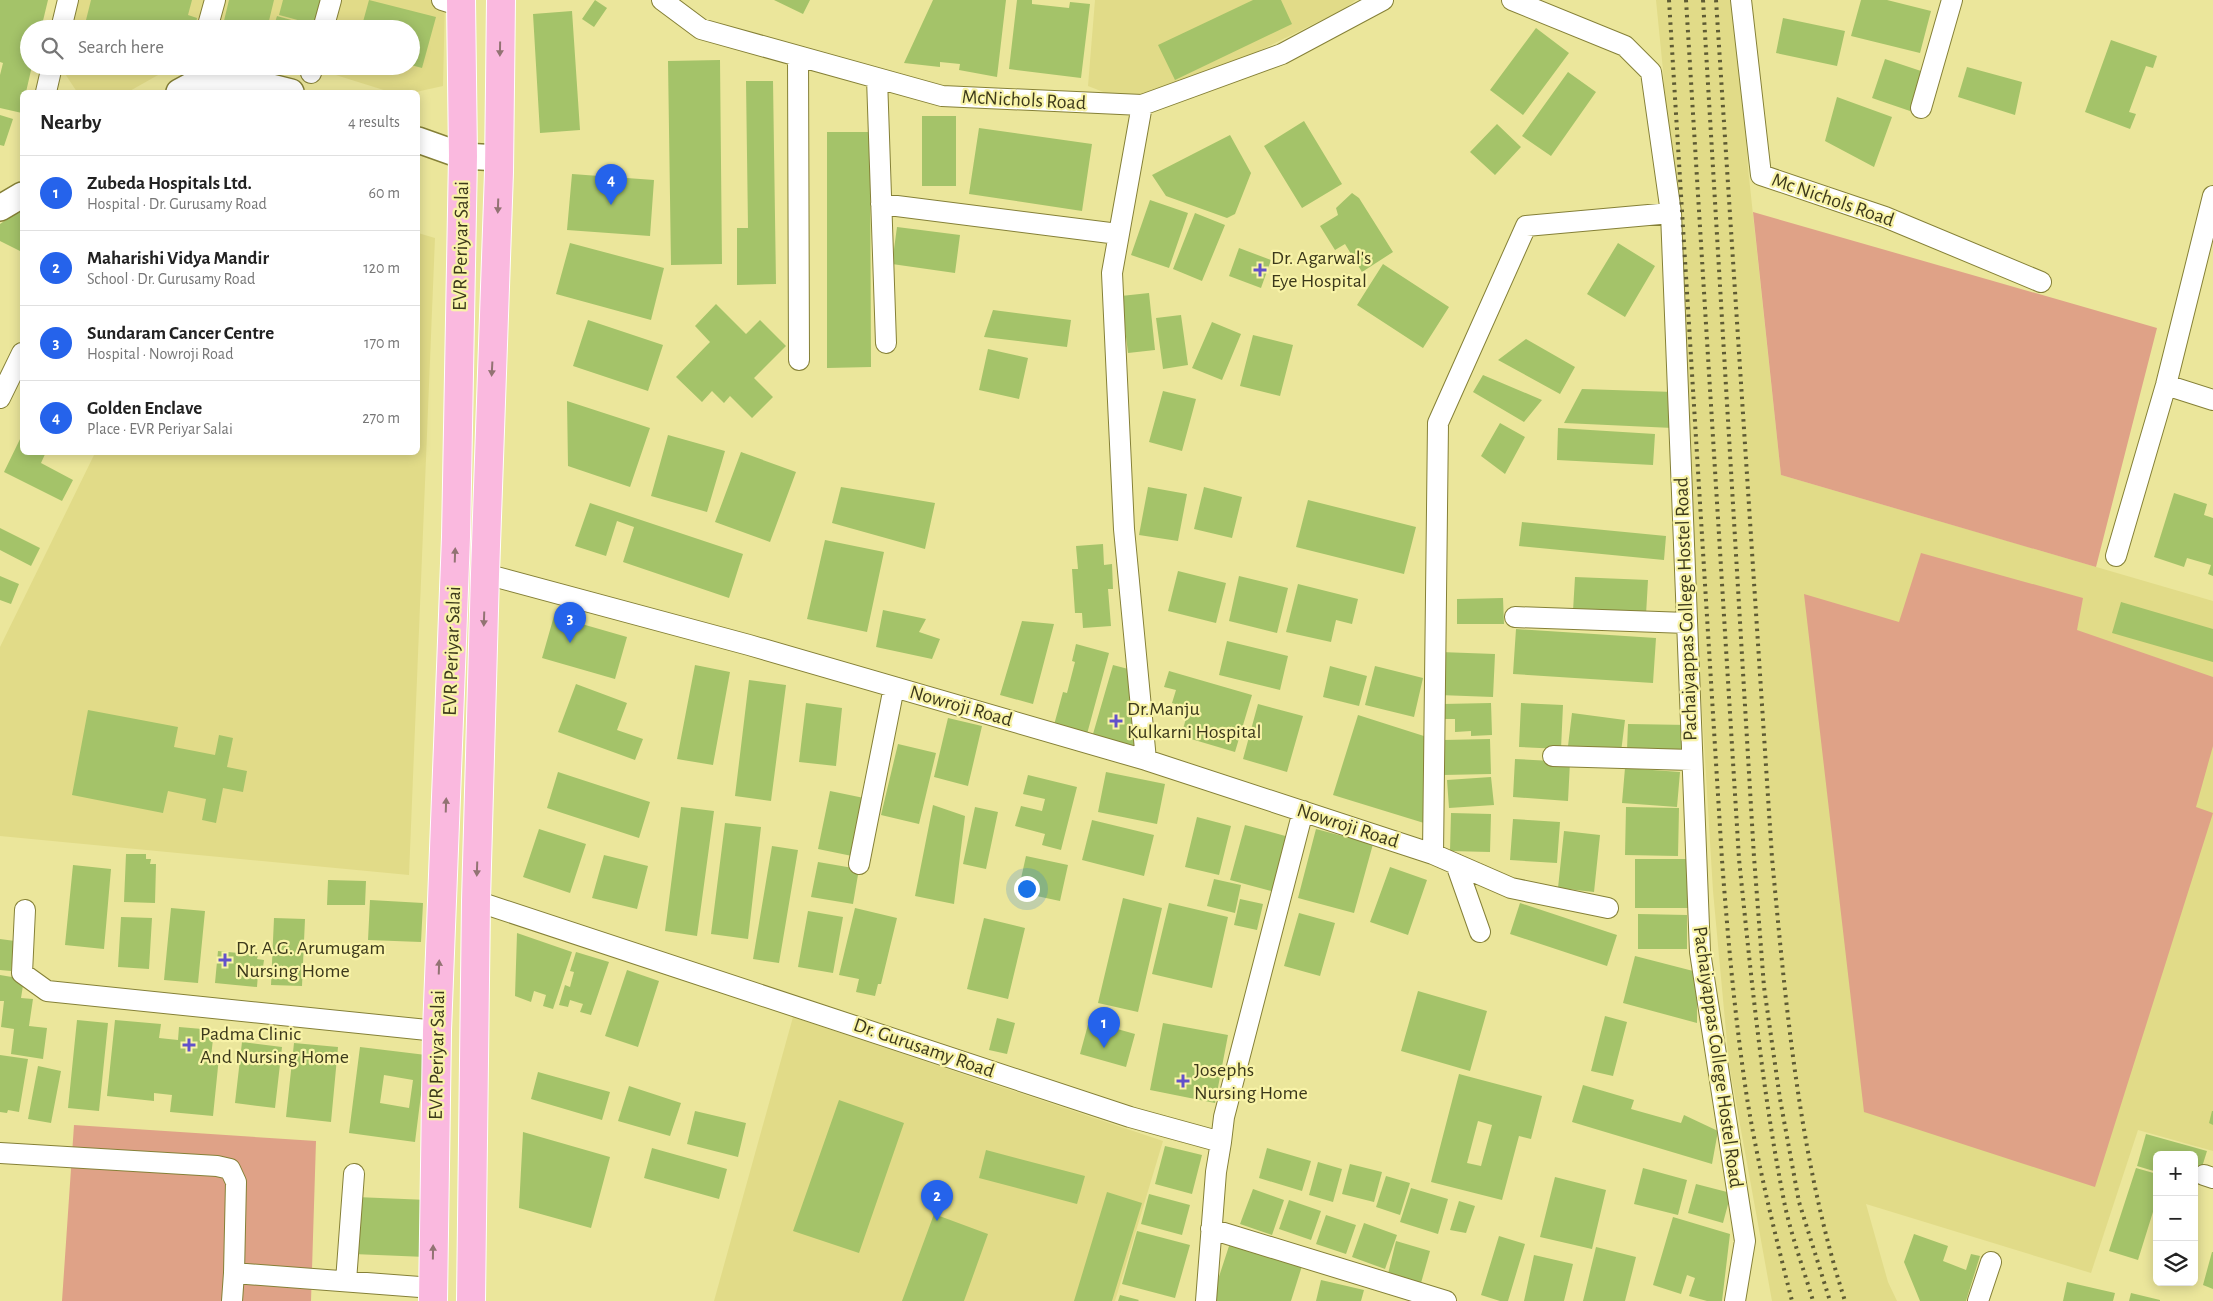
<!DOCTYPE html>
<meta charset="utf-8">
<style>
body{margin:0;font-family:"Alegreya Sans",sans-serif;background:#f2f2f2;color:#222}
.controls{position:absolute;right:15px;bottom:15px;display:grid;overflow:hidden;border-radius:8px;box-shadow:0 2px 12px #0003}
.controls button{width:45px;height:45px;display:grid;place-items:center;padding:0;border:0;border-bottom:1px solid #e0e0e0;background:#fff;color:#222;font:25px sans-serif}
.you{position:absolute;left:1026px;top:888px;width:18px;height:18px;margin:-12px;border:4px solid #fff;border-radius:50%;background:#1a73e8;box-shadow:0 0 0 8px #1a73e833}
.badge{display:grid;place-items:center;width:32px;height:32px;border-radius:50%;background:#2563eb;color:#fff;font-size:16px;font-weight:700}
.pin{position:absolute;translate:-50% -41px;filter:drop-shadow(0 1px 2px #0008)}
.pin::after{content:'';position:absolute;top:26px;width:18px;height:15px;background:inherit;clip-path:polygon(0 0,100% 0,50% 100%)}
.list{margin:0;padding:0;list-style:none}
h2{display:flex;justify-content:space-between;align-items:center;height:65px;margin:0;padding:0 20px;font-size:21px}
h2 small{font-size:16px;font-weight:400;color:#767676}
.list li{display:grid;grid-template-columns:32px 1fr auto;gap:15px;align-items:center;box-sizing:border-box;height:75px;padding:0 20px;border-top:1px solid #e0e0e0}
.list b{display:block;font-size:19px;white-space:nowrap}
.list p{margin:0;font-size:16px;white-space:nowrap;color:#767676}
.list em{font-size:16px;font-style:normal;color:#767676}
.icon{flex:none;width:28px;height:28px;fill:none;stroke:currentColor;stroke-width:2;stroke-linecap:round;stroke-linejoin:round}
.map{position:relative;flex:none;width:2213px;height:1301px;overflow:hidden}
.search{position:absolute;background:#fff;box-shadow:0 2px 12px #0003;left:20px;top:20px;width:400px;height:55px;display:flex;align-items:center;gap:12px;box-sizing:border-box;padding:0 18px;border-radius:28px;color:#767676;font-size:19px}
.panel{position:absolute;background:#fff;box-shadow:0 2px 12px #0003;left:20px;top:90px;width:400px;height:365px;border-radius:8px}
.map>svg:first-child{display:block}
.built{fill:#e1db88}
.green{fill:#dfa287}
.building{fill:#a4c369;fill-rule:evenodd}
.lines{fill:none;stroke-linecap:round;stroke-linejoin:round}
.minor-casing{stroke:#858037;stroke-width:22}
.tertiary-casing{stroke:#858037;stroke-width:28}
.primary-casing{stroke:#fff;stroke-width:30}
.minor{stroke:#fff;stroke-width:20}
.tertiary{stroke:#fff;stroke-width:25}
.primary{stroke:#fab9df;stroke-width:28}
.rail{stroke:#5e5b34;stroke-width:4;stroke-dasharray:2.5 5;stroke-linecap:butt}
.oneway{fill:#927373}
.poi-dot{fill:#6251ca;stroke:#f8f3a8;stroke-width:2}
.labels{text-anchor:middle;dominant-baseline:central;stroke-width:4.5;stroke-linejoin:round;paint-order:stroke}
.street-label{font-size:20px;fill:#3c391b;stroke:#f8f3a8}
.poi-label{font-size:20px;fill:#3c391b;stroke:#f8f3a8;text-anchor:start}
</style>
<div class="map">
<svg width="2213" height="1301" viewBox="0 0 2213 1301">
<rect width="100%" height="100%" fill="#ebe69b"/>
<path class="built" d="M71 0H445L443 86 416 92H390L307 66H411V29H64Z
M1095 0H1356L1344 9 1206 77 1129 102 1088 86Z
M1656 0H1736L1748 168 1781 475 2213 601V1151L2138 1130 2091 1273 1866 1204 1888 1282 1897 1301H1772L1729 1064 1713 891 1663 70Z
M60 66H174L128 92H77Z
M418 233 435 238 409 875 0 836V647L95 453 418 452Z
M793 1017 1163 1141 1115 1301H714Z"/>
<path class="green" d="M1753 212 2157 328 2096 567 1781 475Z
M1921 553 2083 598 2077 630 2213 677V746L2196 807 2213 813 2095 1187 1864 1112 1804 594 1899 622Z
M74 1125 316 1141 311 1301H62Z"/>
<path class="building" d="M0 0H48L41 29H29V66H32L26 92H22V113L0 108V75L3 63 0 62Z
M91 0H192L188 15 197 18 195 29H121L86 20Z
M229 0H274L267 29H222Z
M283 0H327L320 26 279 15Z
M369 0 436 17 422 68 411 65V29H361Z
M595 0 607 8 594 27 582 19Z
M774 0H810L803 14Z
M933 0H1006L997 77 959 70 960 64 940 62V67L904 63Z
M1017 0H1032V4L1069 8 1070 2 1090 4 1081 78 1009 69Z
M1253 0H1281L1292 24 1175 80 1158 45Z
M1861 0H1887L1931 11 1920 53 1851 36Z
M572 11 580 130 540 133 533 14Z
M277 16 320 28V29H273Z
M1783 18 1845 31 1837 66 1776 53Z
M1536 28 1569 53 1523 115 1490 90Z
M2111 40 2157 56 2153 68 2146 66 2129 112 2136 114 2130 129 2085 112Z
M1885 59 1924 72 1910 111 1872 98Z
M720 60 722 264 671 265 668 61Z
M1967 67 2022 82 2015 115 1958 97Z
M1568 72 1596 92 1551 156 1522 136Z
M746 81H773L776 284 737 285V228H748Z
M1837 97 1892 117 1874 167 1825 141Z
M0 115 13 119 4 146 0 145Z
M922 116H956V186H922Z
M1304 121 1342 184 1302 208 1264 146Z
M1497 124 1521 147 1495 175 1470 152Z
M979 128 1092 144 1082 211 969 194Z
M827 132H870L871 367 827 368Z
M1230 135 1251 173 1235 214 1227 218 1166 196 1152 175Z
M572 174 654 180 650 236 567 230Z
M1352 193 1359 198 1393 252 1362 272 1345 244 1335 250 1320 226 1338 215 1336 208Z
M1150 200 1188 213 1169 268 1131 255Z
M22 209V252L0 241V224Z
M1195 213 1225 225 1202 281 1173 269Z
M897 227 960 235 955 273 892 264Z
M570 243 664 268 651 320 556 294Z
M1618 243 1655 266 1625 317 1587 294Z
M1239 248 1271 260 1261 288 1229 276Z
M1383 264 1449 307 1423 348 1357 305Z
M1149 293 1155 350 1128 353 1121 296Z
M716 304 746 334 760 320 786 346 754 378 773 397 752 418 730 396 724 403 712 391 702 402 676 377 710 342 695 326Z
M993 310 1071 320 1067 347 984 337Z
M1181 315 1188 365 1163 369 1156 318Z
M588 320 663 345 648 391 573 366Z
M1212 322 1241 334 1222 380 1192 368Z
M1253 335 1293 345 1280 396 1240 386Z
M1526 339 1575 367 1560 394 1498 360Z
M988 349 1028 358 1019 399 979 390Z
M1483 375 1542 400 1524 422 1473 392Z
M1582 389 1674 392 1673 428 1564 423Z
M1163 391 1196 399 1182 451 1149 442Z
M567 401 650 428 630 487 568 466Z
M1500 423 1525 437 1505 474 1481 456Z
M1558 428 1655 434 1653 465 1557 460Z
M22 435V452H46L41 463 73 480 62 501 4 472Z
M668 435 725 451 707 512 651 496Z
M741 452 796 472 770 542 715 522Z
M841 487 935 503 925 549 832 523Z
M1148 487 1187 494 1178 541 1139 535Z
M1204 487 1242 497 1232 538 1194 529Z
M2174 493 2207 504 2204 515 2213 518V576L2208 574 2211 565 2187 558 2184 567 2154 557Z
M1308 500 1416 527 1404 574 1296 547Z
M590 503 743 554 729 598 623 562 634 527 617 521 606 556 575 546Z
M1522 522 1666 536 1664 560 1519 546Z
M0 528 40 548 31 566 0 550Z
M825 540 884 552 867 632 807 619Z
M1103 544 1104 565 1112 564 1113 589H1108L1111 626 1083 628 1082 613H1075L1072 569H1078L1076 546Z
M1178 571 1226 583 1216 623 1168 611Z
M0 576 19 584 11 604 0 600Z
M1239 576 1288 588 1277 633 1229 621Z
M1575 577 1648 580 1646 615 1573 611Z
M1298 584 1358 599 1352 624 1336 620 1331 642 1286 632Z
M1503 598 1504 624H1457V599Z
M2121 602 2213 629V662L2112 633Z
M883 610 926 619 919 632 940 639 932 659 876 647Z
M554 616 627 637 615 679 542 658Z
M1022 621 1054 624 1033 704 1000 695Z
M1516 629 1656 638 1653 683 1513 674Z
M1227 641 1288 656 1280 690 1219 675Z
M1076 644 1109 653 1087 734 1054 725 1063 692 1067 693 1075 662 1072 661Z
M1440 652 1495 654 1493 697 1439 695Z
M695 665 730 672 713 765 677 759Z
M1113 665 1132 670 1137 747 1093 734Z
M1330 666 1367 676 1359 706 1323 697Z
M1375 666 1423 678 1414 717 1365 705Z
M1169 671 1252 695 1235 752 1181 736 1189 708 1172 703 1176 690 1164 687Z
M749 680 786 685 771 801 735 796Z
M576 684 627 703 617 730 643 739 635 760 558 732Z
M806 703 842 708 836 766 799 762Z
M1491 703 1492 735 1471 736V731L1455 732V719H1443V704Z
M1521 703 1563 705 1561 749 1519 747Z
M1258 704 1303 716 1287 772 1243 759Z
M88 710 178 727 174 747 215 755 219 735 233 738 227 767 247 771 243 792 223 788 216 823 202 820 206 799 168 791 163 813 72 795Z
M1572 713 1625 720 1621 752 1568 746Z
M1358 715 1427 737 1424 823 1333 795Z
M948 718 982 726 968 786 934 777Z
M1628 724 1689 725 1688 751 1627 750Z
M1490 739 1491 774 1443 775V740Z
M898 744 936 753 919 824 881 815Z
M1515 759 1570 762 1568 801 1513 797Z
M1625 768 1680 772 1677 807 1622 803Z
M558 772 650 802 639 838 547 808Z
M1106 772 1165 784 1157 824 1098 812Z
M1028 775 1077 787 1061 850 1042 845 1045 834 1015 826 1021 806 1042 811 1045 799 1023 794Z
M1491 777 1494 805 1449 808 1447 780Z
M830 791 864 798 852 856 818 849Z
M933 805 965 816 954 904 915 896Z
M681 807 714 811 697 936 665 931Z
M975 807 998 812 986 869 963 864Z
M1626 807 1679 808 1678 856 1625 855Z
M1451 813 1491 814 1490 852 1450 851Z
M1197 817 1231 826 1219 875 1185 867Z
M1513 819 1560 822 1557 863 1510 860Z
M1092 820 1154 835 1144 876 1082 860Z
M725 823 761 827 748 939 711 934Z
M1245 825 1289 837 1275 892 1230 880Z
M539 829 586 844 570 893 523 877Z
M1316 829 1373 844 1354 913 1298 898Z
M1564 831 1600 835 1594 892 1558 888Z
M772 846 798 850 779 963 753 959Z
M126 854H146V859H151L150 864H156L155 903 124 902Z
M604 855 648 866 637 909 592 898Z
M1026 856 1068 865 1060 901 1018 892Z
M1635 859H1693V908H1635Z
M818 862 859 869 853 904 811 897Z
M73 865 111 869 104 949 65 945Z
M1390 867 1427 880 1408 935 1370 922Z
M1214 879 1241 885 1235 913 1207 906Z
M328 880 366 881 365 905H327Z
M1123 898 1162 908 1138 1012 1098 1003Z
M1240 899 1263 904 1257 930 1234 925Z
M370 900 423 903 421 942 368 940Z
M1169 903 1228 917 1212 988 1152 974Z
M1520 903 1617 935 1607 966 1510 934Z
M171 908 205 911 198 983 164 980Z
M855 908 897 918 881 984H878L875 996 856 992 859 979 839 975Z
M808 911 843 917 833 973 798 967Z
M1299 913 1335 923 1320 976 1284 966Z
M1638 914 1687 915V949H1638Z
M121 917 152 918 149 969 118 967Z
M274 918 305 919 302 986 271 985Z
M984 918 1025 928 1008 999 967 989Z
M517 933 572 952 553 1009 543 1006 546 995 534 991 531 1002 515 996Z
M0 939 15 941 11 971 0 970Z
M218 951 258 955 257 959 264 960 262 974H258L257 987 215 983Z
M576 952 609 962 591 1015 580 1012 583 1004 570 1000 568 1007 559 1005 565 985 570 987 574 972 570 971Z
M1635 956 1697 972V1023L1623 1003Z
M627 970 659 981 638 1047 605 1036Z
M0 975 24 979 21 998 33 999 29 1026 47 1028 43 1059 11 1054 14 1029 1 1027 4 1001H0Z
M1418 991 1487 1011 1470 1071 1401 1051Z
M1605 1016 1627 1022 1613 1076 1591 1071Z
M997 1018 1015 1023 1007 1054 989 1050Z
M77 1020 108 1023 99 1111 68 1108Z
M115 1020 161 1024 159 1038 178 1040 179 1027 214 1030 211 1057H219L213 1116 170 1112 172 1095 154 1093V1101L107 1096Z
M1089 1021 1135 1034 1126 1067 1080 1054Z
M1163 1023 1228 1035 1215 1103 1150 1090Z
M242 1042 282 1047 275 1108 235 1103Z
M294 1043 338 1047 331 1122 286 1117Z
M360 1047 426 1055 415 1142 349 1133ZM384 1075 413 1080 409 1108 380 1103Z
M0 1055 28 1059 19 1112 8 1110 7 1113 0 1112Z
M38 1066 61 1071 51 1123 28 1119Z
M538 1072 610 1092 602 1120 531 1099Z
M1459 1074 1542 1096 1531 1139 1519 1136 1502 1200 1431 1182ZM1478 1121 1492 1125 1481 1166 1467 1163Z
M1583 1085 1634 1100 1631 1109 1681 1123 1684 1115 1718 1131 1712 1164 1572 1122Z
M629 1086 681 1103 670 1136 618 1121Z
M839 1100 904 1123 859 1253 793 1231Z
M695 1111 746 1123 738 1157 687 1144Z
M2212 1111H2213V1125L2209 1123Z
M523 1132 610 1157 591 1228 519 1208Z
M2146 1134 2207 1151 2197 1183 2194 1182V1155H2157V1172L2137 1166Z
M1165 1146 1202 1155 1192 1194 1155 1184Z
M652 1148 727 1169 719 1199 644 1178Z
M1267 1148 1311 1161 1302 1191 1259 1178Z
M986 1150 1085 1176 1077 1204 979 1178Z
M1318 1162 1342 1169 1333 1202 1309 1195Z
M1350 1164 1382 1172 1374 1202 1342 1194Z
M1643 1168 1687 1180 1678 1215 1634 1204Z
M2136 1168 2157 1174V1199L2138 1260 2109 1251Z
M1386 1176 1410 1183 1400 1215 1376 1207Z
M1555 1177 1606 1190 1592 1249 1540 1237Z
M1696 1184 1731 1193 1723 1223 1688 1213Z
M1411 1188 1448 1199 1438 1234 1400 1222Z
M1253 1189 1284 1200 1272 1235 1240 1224Z
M1107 1192 1142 1203 1112 1301H1074Z
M1149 1194 1190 1205 1182 1235 1141 1224Z
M356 1197 428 1200 426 1257 353 1254Z
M1289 1200 1321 1211 1311 1240 1279 1229Z
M1459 1201 1475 1206 1466 1233 1450 1230Z
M934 1214 988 1234 964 1301H902Z
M1326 1215 1356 1225 1346 1254 1316 1244Z
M1673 1217 1730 1234 1722 1301H1707L1689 1296 1695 1278 1687 1275 1681 1294 1653 1285Z
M1364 1223 1397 1235 1385 1269 1352 1257Z
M1137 1231 1190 1245 1175 1298 1122 1284Z
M1914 1234 1948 1246 1943 1261 1966 1270 1971 1254 1980 1256 1966 1301H1920L1904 1262Z
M1499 1236 1525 1244 1508 1301H1500L1481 1295Z
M1396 1241 1430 1251 1421 1283 1388 1274Z
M1230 1243 1302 1266 1291 1301H1211Z
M1596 1247 1636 1257 1625 1301H1583Z
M2212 1252H2213V1289L2203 1285Z
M1534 1255 1573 1264 1564 1301H1524Z
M1321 1280 1364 1290 1361 1301H1316Z
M2067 1282 2115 1293 2113 1301H2063Z
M2131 1293 2160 1300V1301H2129Z
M1120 1295 1139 1300 1138 1301H1118Z"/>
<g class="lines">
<defs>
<path id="minor" d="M442 0 461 6
M662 0 701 29 942 96 1142 105 1282 54 1383 0
M1512 0 1625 46 1651 72 1671 213 1700 952 1745 1241 1735 1301
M1741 0 1761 175 1885 217 2041 282
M61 29 68 0
M207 29 215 0
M323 29 331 0
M798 56 799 360
M311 73 313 66
M877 78 886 343
M192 85 197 66
M46 92 52 66
M1142 105 1112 273 1124 529 1146 760
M1921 108 1952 0
M881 204 1118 234
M2166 385 2213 400
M0 398 22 353
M2116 556 2166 385 2213 196
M485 574 749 645 1146 760 1433 854 1511 888 1608 908
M1515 617 1687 623
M1553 756 1692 760
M1433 854 1438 423 1526 226 1671 213
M859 864 894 687
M1456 864 1480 932
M476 901 1130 1117 1221 1142 1216 1172 1206 1301
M25 910 22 973 47 991 437 1031
M1221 1142 1224 1117 1303 811
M0 1153 217 1166 230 1169 236 1182 234 1273 433 1288
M2204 1175 2213 1178
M1211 1229 1446 1301
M346 1281 354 1174
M232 1301 234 1273
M1978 1301 1991 1262"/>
<path id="tertiary" d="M179 92 192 85 243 80 291 92
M418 140 463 156 499 158
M0 208 22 195"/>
<path id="primary" d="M433 1301 437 1031 456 537 463 156 461 0
M471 1301 476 901 485 574 499 172 501 0"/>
</defs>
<use href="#minor" class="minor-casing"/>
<use href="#tertiary" class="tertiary-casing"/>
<use href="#primary" class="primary-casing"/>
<use href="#minor" class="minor"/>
<use href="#tertiary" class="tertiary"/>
<use href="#primary" class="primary"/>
<path class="rail" d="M1669 0 1722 860C1728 940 1735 1019 1747 1098 1758 1166 1775 1234 1792 1301
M1686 0 1739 859C1751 975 1762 1092 1785 1206 1792 1238 1804 1270 1813 1301
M1703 0 1754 857 1764 987 1780 1099 1799 1202 1830 1301
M1716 0 1772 858C1786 1007 1799 1158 1845 1301"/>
</g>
<defs><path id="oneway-solid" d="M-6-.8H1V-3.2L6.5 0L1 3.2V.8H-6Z" transform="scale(1.25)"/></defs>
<g class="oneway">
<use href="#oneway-solid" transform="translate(500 49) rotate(91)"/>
<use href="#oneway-solid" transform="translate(498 206) rotate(92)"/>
<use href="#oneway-solid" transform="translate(492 369) rotate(93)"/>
<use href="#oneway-solid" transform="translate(455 555) rotate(-88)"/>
<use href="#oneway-solid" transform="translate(484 619) rotate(92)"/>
<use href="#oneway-solid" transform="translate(446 805) rotate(-88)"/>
<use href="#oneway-solid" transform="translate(477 869) rotate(92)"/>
<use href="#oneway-solid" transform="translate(439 967) rotate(-88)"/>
<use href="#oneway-solid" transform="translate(433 1252) rotate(-89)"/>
</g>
<g class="poi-dot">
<path d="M1257.5 262.5h5v5h5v5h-5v5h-5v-5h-5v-5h5z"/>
<path d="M1113.5 713.5h5v5h5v5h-5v5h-5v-5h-5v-5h5z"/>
<path d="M222.5 952.5h5v5h5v5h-5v5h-5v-5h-5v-5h5z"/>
<path d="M186.5 1037.5h5v5h5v5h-5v5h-5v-5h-5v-5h5z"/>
<path d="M1180.5 1073.5h5v5h5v5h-5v5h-5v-5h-5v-5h5z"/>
</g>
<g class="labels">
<g class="street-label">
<text transform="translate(1024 100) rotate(3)">McNichols Road</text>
<text transform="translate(1833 200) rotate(19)">Mc Nichols Road</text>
<text transform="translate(461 246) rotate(-89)">EVR Periyar Salai</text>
<text transform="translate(1686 609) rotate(-92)">Pachaiyappas College Hostel Road</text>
<text transform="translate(452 651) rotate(-88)">EVR Periyar Salai</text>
<text transform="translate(961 706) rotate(16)">Nowroji Road</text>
<text transform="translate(1348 826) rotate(18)">Nowroji Road</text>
<text transform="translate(924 1048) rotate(19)">Dr. Gurusamy Road</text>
<text transform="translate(437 1055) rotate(-89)">EVR Periyar Salai</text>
<text transform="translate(1718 1057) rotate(82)">Pachaiyappas College Hostel Road</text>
</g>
<g class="poi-label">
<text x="1271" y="258">Dr. Agarwal's<tspan x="1271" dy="23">Eye Hospital</tspan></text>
<text x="1127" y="709">Dr.Manju<tspan x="1127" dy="23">Kulkarni Hospital</tspan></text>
<text x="236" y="948">Dr. A.G. Arumugam<tspan x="236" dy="23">Nursing Home</tspan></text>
<text x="200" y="1034">Padma Clinic<tspan x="200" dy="23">And Nursing Home</tspan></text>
<text x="1194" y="1070">Josephs<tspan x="1194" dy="23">Nursing Home</tspan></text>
</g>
</g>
</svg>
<div class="controls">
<button>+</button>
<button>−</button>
<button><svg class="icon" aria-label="layers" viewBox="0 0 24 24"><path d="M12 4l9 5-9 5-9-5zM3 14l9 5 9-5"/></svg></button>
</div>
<div class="you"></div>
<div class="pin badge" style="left:1104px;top:1048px">1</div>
<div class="pin badge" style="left:937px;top:1221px">2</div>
<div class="pin badge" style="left:570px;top:643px">3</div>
<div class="pin badge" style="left:611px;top:205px">4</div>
<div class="search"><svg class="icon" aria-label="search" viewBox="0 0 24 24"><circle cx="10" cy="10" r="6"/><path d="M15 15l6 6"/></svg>Search here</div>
<section class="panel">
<h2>Nearby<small>4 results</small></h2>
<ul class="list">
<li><span class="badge">1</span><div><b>Zubeda Hospitals Ltd.</b><p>Hospital · Dr. Gurusamy Road</p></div><em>60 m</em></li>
<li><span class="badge">2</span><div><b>Maharishi Vidya Mandir</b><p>School · Dr. Gurusamy Road</p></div><em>120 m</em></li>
<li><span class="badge">3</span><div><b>Sundaram Cancer Centre</b><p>Hospital · Nowroji Road</p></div><em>170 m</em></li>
<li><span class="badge">4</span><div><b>Golden Enclave</b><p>Place · EVR Periyar Salai</p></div><em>270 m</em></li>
</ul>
</section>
</div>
